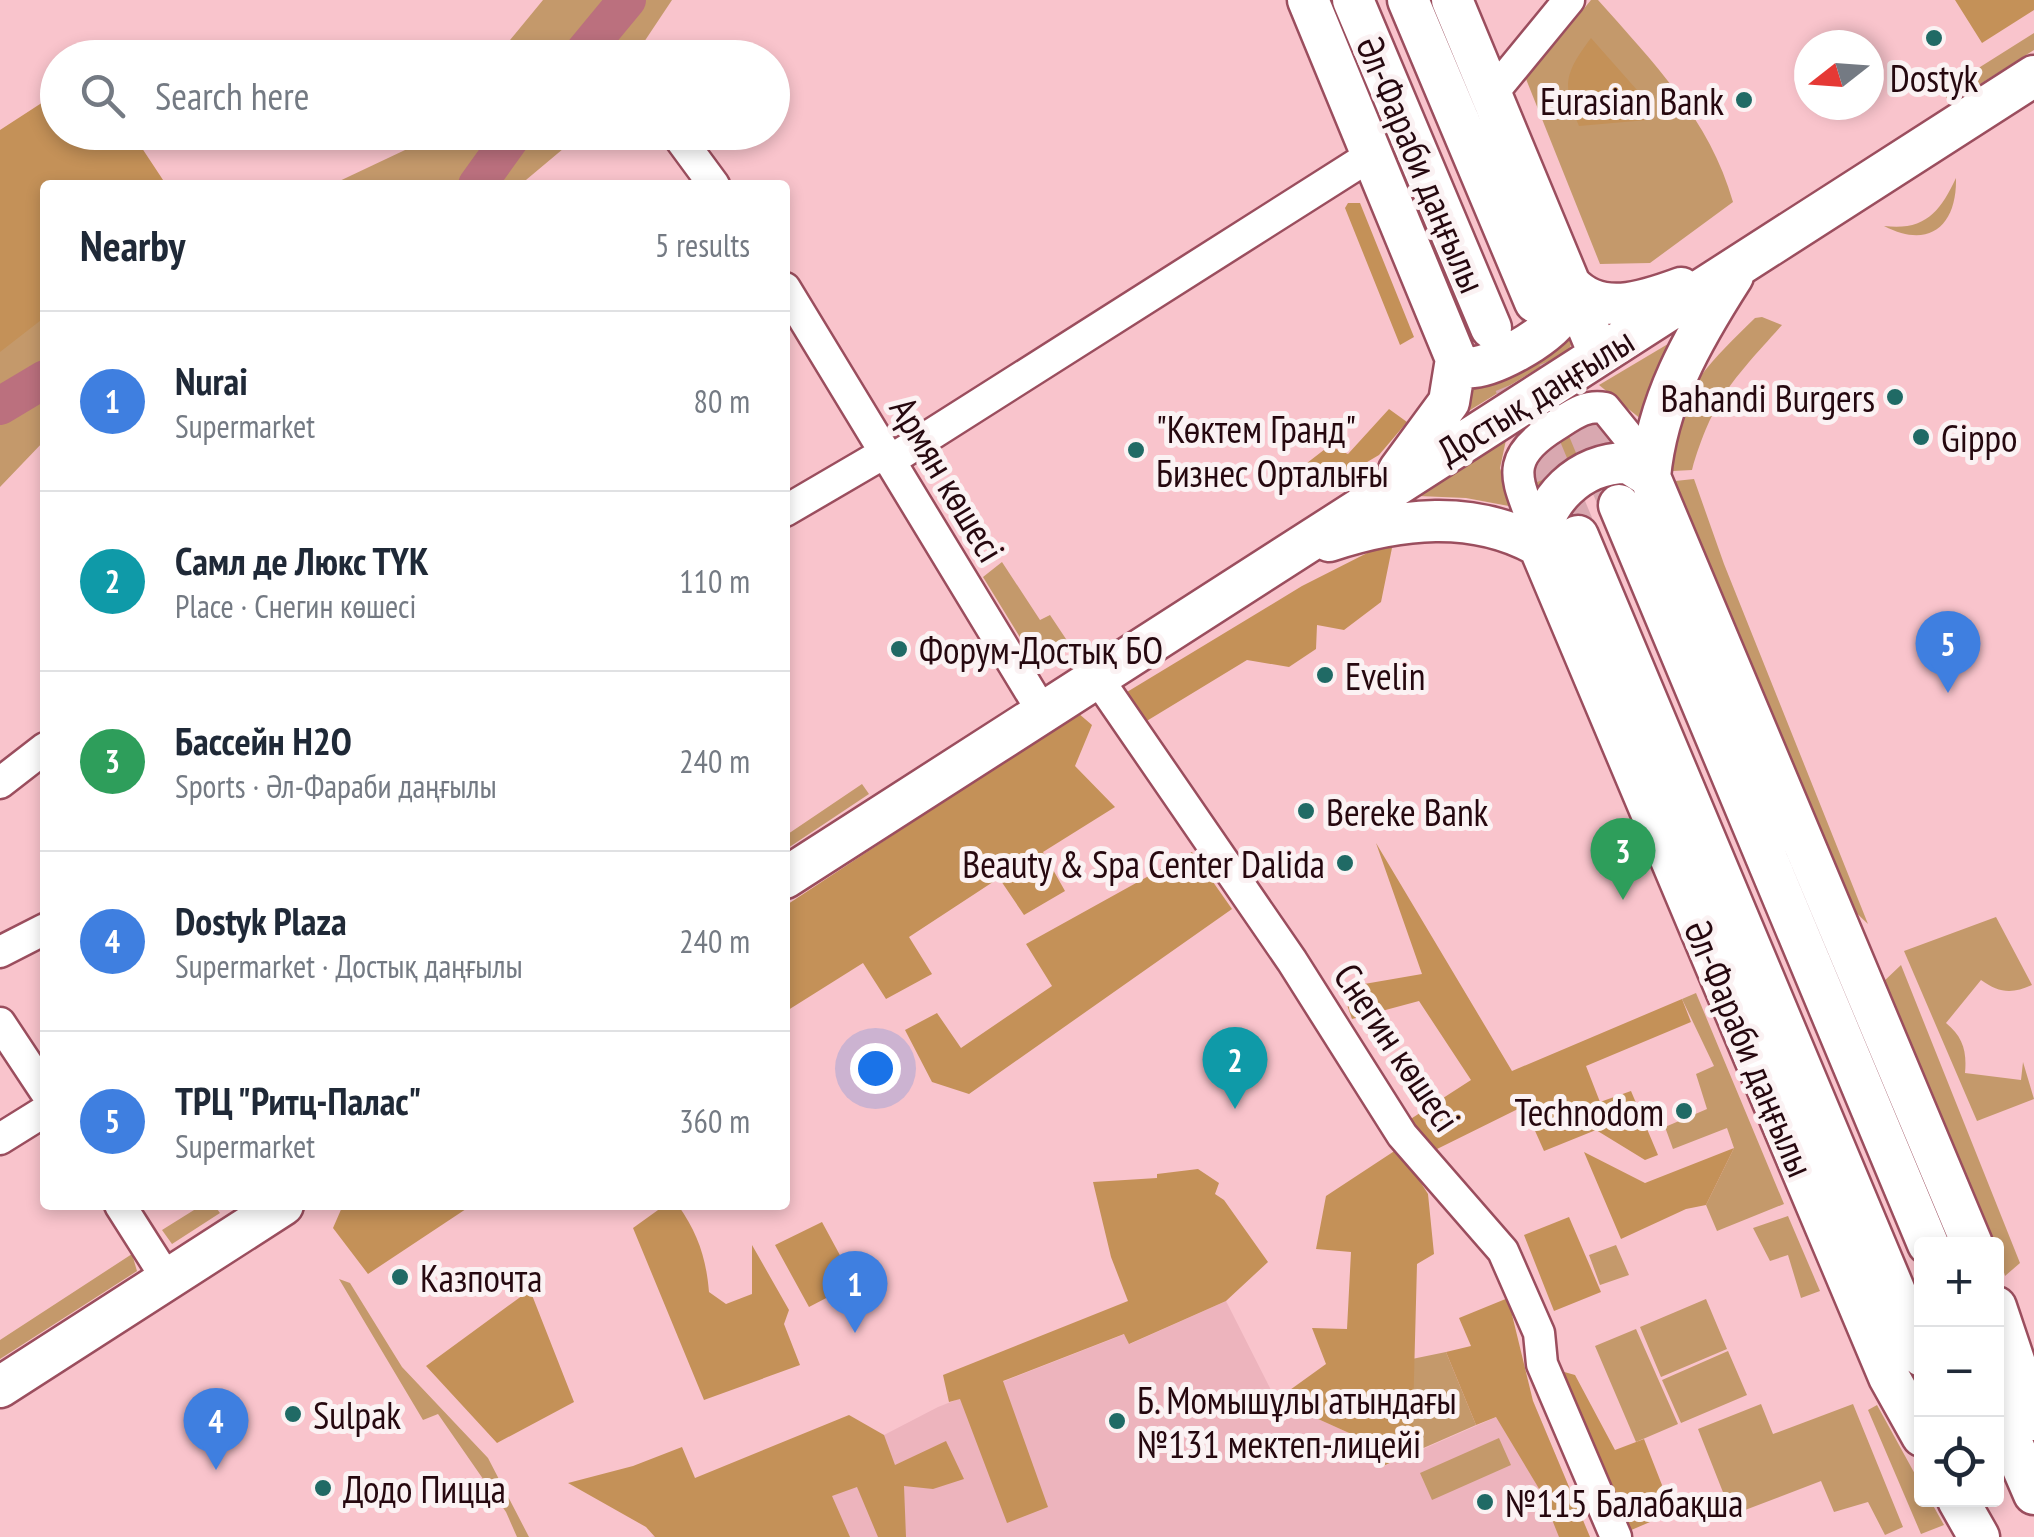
<!DOCTYPE html>
<meta charset="utf-8">
<style>
body{margin:0;font-family:"PT Sans Narrow",sans-serif;background:#f2f2f3;color:#1f2937}
.controls{position:absolute;right:30px;bottom:30px;display:grid;overflow:hidden;border-radius:10px;box-shadow:0 5px 15px #0003}
.controls button{width:90px;height:90px;display:grid;place-items:center;padding:0;border:0;border-bottom:2px solid #e0e1e3;background:#fff;color:#1f2937;font:50px sans-serif}
.compass{position:absolute;left:1794px;top:30px;width:90px;height:90px;border-radius:50%;background:#fff;box-shadow:0 5px 15px #0003;rotate:253deg}
.you{position:absolute;left:875px;top:1068px;width:35px;height:35px;margin:-25px;border:8px solid #fff;border-radius:50%;background:#1a73e8;box-shadow:0 0 0 15px #1a73e833}
.badge{display:grid;place-items:center;width:65px;height:65px;border-radius:50%;background:#206a65;color:#fff;font-size:32px;font-weight:700}
.pin{position:absolute;translate:-50% -82px;filter:drop-shadow(0 2px 5px #0008)}
.pin::after{content:'';position:absolute;top:52px;width:35px;height:30px;background:inherit;clip-path:polygon(0 0,100% 0,50% 100%)}
.list{margin:0;padding:0;list-style:none}
h2{display:flex;justify-content:space-between;align-items:center;height:130px;margin:0;padding:0 40px;font-size:42px}
h2 small{font-size:32px;font-weight:400;color:#747a83}
.list li{display:grid;grid-template-columns:65px 1fr auto;gap:30px;align-items:center;box-sizing:border-box;height:180px;padding:0 40px;border-top:2px solid #e0e1e3}
.list b{display:block;font-size:38px;white-space:nowrap}
.list p{margin:0;font-size:32px;white-space:nowrap;color:#747a83}
.list em{font-size:32px;font-style:normal;color:#747a83}
.icon{flex:none;width:55px;height:55px;fill:none;stroke:currentColor;stroke-width:2;stroke-linecap:round;stroke-linejoin:round}
.map{position:relative;flex:none;width:2034px;height:1537px;overflow:hidden}
.search{position:absolute;background:#fff;box-shadow:0 5px 15px #0003;left:40px;top:40px;width:750px;height:110px;display:flex;align-items:center;gap:25px;box-sizing:border-box;padding:0 35px;border-radius:55px;color:#747a83;font-size:38px}
.panel{position:absolute;background:#fff;box-shadow:0 5px 15px #0003;left:40px;top:180px;width:750px;height:1030px;border-radius:10px}
.map>svg:first-child{display:block}
.built{fill:#edb4bd}
.green{fill:#c4996b}
.forest{fill:#c49158}
.lines{fill:none;stroke-linecap:round;stroke-linejoin:round}
.river{stroke:#bb707e;stroke-width:38}
.major-tunnel{stroke:#d9a8b0;stroke-width:40;stroke-dasharray:40 20;stroke-linecap:butt}
.minor-casing{stroke:#9b4e5e;stroke-width:35}
.major-casing{stroke:#9b4e5e;stroke-width:45}
.minor{stroke:#fff;stroke-width:30}
.major{stroke:#fff;stroke-width:40}
.poi-dot{fill:#206a65;stroke:#fbf2f3;stroke-width:4}
.labels{text-anchor:middle;dominant-baseline:central;stroke-width:10;stroke-linejoin:round;paint-order:stroke}
.poi-label{font-size:38px;fill:#26080f;stroke:#fbf2f3;text-anchor:start}
.street-label{font-size:38px;fill:#26080f;stroke:#fbf2f3}
</style>
<div class="map">
<svg width="2034" height="1537" viewBox="0 0 2034 1537">
<rect width="100%" height="100%" fill="#f9c4cc"/>
<path class="built" d="M1226 1301 1276 1400 1369 1442 1382 1467 1533 1401 1590 1537H651L884 1435 938 1407 1125 1334 1130 1344Z"/>
<path class="green" d="M543 0H672L634 57H496Z
M1591 0H1598C1653 62 1710 120 1733 202L1650 263 1600 264 1526 79Z
M2034 33V50L1950 103 1942 91Z
M441 133V132L582 133 520 185H331Z
M1956 178C1957 225 1930 250 1884 226 1925 231 1940 212 1956 178Z
M45 294V440L0 487V309Z
M1762 317 1782 325C1733 380 1713 398 1692 470L1673 471C1662 406 1713 359 1755 318Z
M1579 329 1569 349 1467 412 1471 390Z
M1678 338 1647 424 1599 385Z
M1597 418 1615 443 1586 457 1541 494 1533 491 1538 452Z
M1506 440 1500 468 1514 507 1466 498 1418 496Z
M1694 479 1724 564 1868 924 1849 906 1677 491 1675 481Z
M1002 562 1040 620 1050 615 1070 645 1037 665 983 577Z
M862 784 869 794 785 850V836Z
M1996 917 2032 985C2012 994 1999 993 1981 980L1946 1023C1963 1037 1967 1051 1965 1073L2021 1080 2023 1062 2034 1099 1977 1121 1904 951Z
M1901 965 2020 1263 2005 1276 1996 1244H1992L1881 984Z
M1696 993 1784 1204 1717 1231 1706 1205 1734 1148 1727 1128 1673 1149 1665 1127 1707 1109 1696 1074 1714 1066 1682 999Z
M202 1205H214L220 1213 172 1244 162 1230Z
M1788 1216 1820 1291 1801 1298 1788 1255 1770 1261 1753 1228Z
M1616 1245 1629 1275 1600 1285 1589 1255Z
M132 1254 137 1271 0 1359V1340Z
M339 1279 350 1283 402 1367 488 1458 529 1537H517L506 1512 438 1414 423 1420Z
M1706 1299 1727 1349 1661 1377 1640 1327Z
M1636 1329 1678 1424 1636 1442 1595 1346Z
M1728 1351 1747 1395 1681 1423 1662 1380Z
M1446 1352 1476 1425 1412 1453V1359Z
M1761 1404 1773 1434 1853 1404 1903 1527 1885 1535 1868 1502 1834 1512 1821 1481 1732 1515 1698 1429Z
M1877 1405 1921 1485 1922 1500H1930L1944 1525 1921 1534 1868 1410Z
M1499 1438 1511 1465 1432 1500 1420 1473Z"/>
<path class="forest" d="M1955 0H2034V10L1982 43Z
M1591 38 1637 90 1647 120 1579 126C1562 85 1564 74 1591 38Z
M57 93 58 132 132 133 165 183 45 185V317L0 352V130Z
M1348 203H1360L1414 337 1400 345 1345 208Z
M1389 409 1407 422 1379 455 1323 488 1307 463 1329 446 1348 454Z
M1377 548H1392L1381 602 1344 630 1317 625 1316 649 1289 667 1247 660 1145 722 1127 692 1302 586Z
M1078 713 1092 725 1075 766 1115 807 1043 852 1065 891 1024 915 999 878 909 937 932 974 886 999 863 963 785 1012V906Z
M1376 843 1512 1071 1682 999 1691 1022 1586 1066 1600 1102 1631 1091 1658 1155 1645 1160 1596 1130 1544 1151 1524 1106 1431 1152 1406 1122 1471 1080 1419 1001 1352 1019 1341 988 1422 974Z
M1192 852 1232 909 969 1094 932 1082 905 1030 937 1013 961 1048 1052 986 1026 944Z
M1399 1148 1428 1194 1434 1254 1417 1264 1412 1453 1381 1467 1369 1442 1276 1400 1326 1364 1312 1328 1347 1329 1351 1252 1316 1249 1326 1196Z
M1734 1148 1706 1205 1686 1209 1621 1239 1584 1152 1645 1183Z
M1198 1169 1219 1183 1215 1194 1224 1200 1268 1262 1226 1301 1129 1344 1124 1334 1003 1381 1048 1507 1007 1523 960 1399 949 1402 943 1375 1128 1301 1111 1257 1093 1182 1157 1178V1174Z
M343 1205H472L368 1274 333 1228Z
M665 1205H678C698 1234 706 1257 709 1292L726 1304 752 1294V1245L789 1310 784 1324 800 1365 704 1400 633 1228Z
M1569 1217 1601 1292 1554 1311 1524 1235Z
M822 1222 855 1283 809 1307 775 1245Z
M530 1290 574 1402 497 1443 426 1366Z
M1508 1298 1533 1401 1590 1537H1559L1541 1492 1496 1417 1476 1425 1446 1352 1471 1346 1459 1318Z
M1550 1368 1575 1375 1615 1450 1644 1439 1662 1485 1650 1522 1622 1534Z
M849 1415 884 1435 895 1465 946 1441 964 1479 933 1489 904 1486 906 1537H878L857 1487 832 1496 850 1537H655L646 1527 568 1483 633 1466 682 1447 695 1478Z"/>
<g class="lines">
<path class="river" d="M579 58 627 0
M477 185 515 132
M0 406 45 379"/>
<path class="major-tunnel" d="M1535 302 1616 497
M1491 328 1578 536"/>
<defs>
<path id="minor" d="M1491 95 1569 0
M675 132 714 185
M785 288 1042 711
M891 460 1373 154
M785 511 886 452
M1539 546C1528 489 1491 466 1555 426 1571 416 1585 404 1605 408L1635 445 1650 477
M1096 676 1292 961 1402 1135 1503 1251 1539 1333 1542 1364 1616 1537
M0 783 45 748
M0 952 45 929
M0 1023 45 1091
M0 1139 45 1111
M120 1205 167 1279"/>
<path id="major" d="M1308 0 1456 359 1449 402 1399 470
M1353 0 1491 328
M1408 0 1535 302
M1452 0 1599 354
M1570 284C1599 317 1643 302 1681 288
M1456 359 1464 367C1487 372 1550 336 1561 315 1566 306 1567 294 1570 284
M1650 477C1657 401 1692 340 1733 276
M1619 505 1928 1244
M1578 536 1922 1356
M1329 541C1399 518 1473 509 1539 546
M785 878 2034 76
M1996 1307 2034 1420
M0 1387 283 1205
M1996 1406 2034 1494
M1922 1436 1889 1377 1539 546C1541 501 1580 462 1628 463L1650 477 1972 1244
M1958 1500 1979 1537"/>
</defs>
<use href="#minor" class="minor-casing"/>
<use href="#major" class="major-casing"/>
<use href="#minor" class="minor"/>
<use href="#major" class="major"/>
</g>
<g class="poi-dot">
<circle cx="1934" cy="38" r="10"/>
<circle cx="1744" cy="100" r="10"/>
<circle cx="1895" cy="397" r="10"/>
<circle cx="1921" cy="437" r="10"/>
<circle cx="1136" cy="450" r="10"/>
<circle cx="899" cy="649" r="10"/>
<circle cx="1325" cy="675" r="10"/>
<circle cx="1306" cy="811" r="10"/>
<circle cx="1345" cy="863" r="10"/>
<circle cx="1684" cy="1111" r="10"/>
<circle cx="400" cy="1277" r="10"/>
<circle cx="293" cy="1414" r="10"/>
<circle cx="1117" cy="1421" r="10"/>
<circle cx="323" cy="1488" r="10"/>
<circle cx="1485" cy="1502" r="10"/>
</g>
<g class="labels">
<g class="poi-label">
<text x="1934" y="77" text-anchor="middle">Dostyk</text>
<text x="1724" y="100" text-anchor="end">Eurasian Bank</text>
<text x="1875" y="397" text-anchor="end">Bahandi Burgers</text>
<text x="1156" y="428">"Көктем Гранд"<tspan x="1156" dy="44">Бизнес Орталығы</tspan></text>
<text x="1941" y="437">Gippo</text>
<text x="919" y="649">Форум-Достық БО</text>
<text x="1345" y="675">Evelin</text>
<text x="1326" y="811">Bereke Bank</text>
<text x="1325" y="863" text-anchor="end">Beauty &amp; Spa Center Dalida</text>
<text x="1664" y="1111" text-anchor="end">Technodom</text>
<text x="420" y="1277">Казпочта</text>
<text x="1137" y="1399">Б. Момышұлы атындағы<tspan x="1137" dy="44">№131 мектеп-лицейі</tspan></text>
<text x="313" y="1414">Sulpak</text>
<text x="343" y="1488">Додо Пицца</text>
<text x="1505" y="1502">№115 Балабақша</text>
</g>
<g class="street-label">
<text transform="translate(1422 164) rotate(67)">Әл-Фараби даңғылы</text>
<text transform="translate(1535 395) rotate(-32)">Достық даңғылы</text>
<text transform="translate(948 479) rotate(59)">Армян көшесі</text>
<text transform="translate(1398 1047) rotate(56)">Снегин көшесі</text>
<text transform="translate(1750 1048) rotate(67)">Әл-Фараби даңғылы</text>
</g>
</g>
</svg>
<div class="controls">
<button>+</button>
<button>−</button>
<button><svg class="icon" aria-label="locate" viewBox="0 0 24 24"><circle cx="12" cy="12" r="6"/><path d="M12 2v4M12 18v4M2 12h4M18 12h4"/></svg></button>
</div>
<svg class="compass" viewBox="-18 -18 36 36"><path d="M0-13l5 13h-10z" fill="#e53935"/><path d="M0 13l5-13h-10z" fill="#747a83"/></svg>
<div class="you"></div>
<div class="pin badge" style="left:855px;top:1333px;background:#3f7fe0">1</div>
<div class="pin badge" style="left:1235px;top:1109px;background:#0f9aa8">2</div>
<div class="pin badge" style="left:1623px;top:900px;background:#2e9e5b">3</div>
<div class="pin badge" style="left:216px;top:1470px;background:#3f7fe0">4</div>
<div class="pin badge" style="left:1948px;top:693px;background:#3f7fe0">5</div>
<div class="search"><svg class="icon" aria-label="search" viewBox="0 0 24 24"><circle cx="10" cy="10" r="6"/><path d="M15 15l6 6"/></svg>Search here</div>
<section class="panel">
<h2>Nearby<small>5 results</small></h2>
<ul class="list">
<li><span class="badge" style="background:#3f7fe0">1</span><div><b>Nurai</b><p>Supermarket</p></div><em>80 m</em></li>
<li><span class="badge" style="background:#0f9aa8">2</span><div><b>Самл де Люкс ТҮК</b><p>Place · Снегин көшесі</p></div><em>110 m</em></li>
<li><span class="badge" style="background:#2e9e5b">3</span><div><b>Бассейн H2O</b><p>Sports · Әл-Фараби даңғылы</p></div><em>240 m</em></li>
<li><span class="badge" style="background:#3f7fe0">4</span><div><b>Dostyk Plaza</b><p>Supermarket · Достық даңғылы</p></div><em>240 m</em></li>
<li><span class="badge" style="background:#3f7fe0">5</span><div><b>ТРЦ &quot;Ритц-Палас&quot;</b><p>Supermarket</p></div><em>360 m</em></li>
</ul>
</section>
</div>
